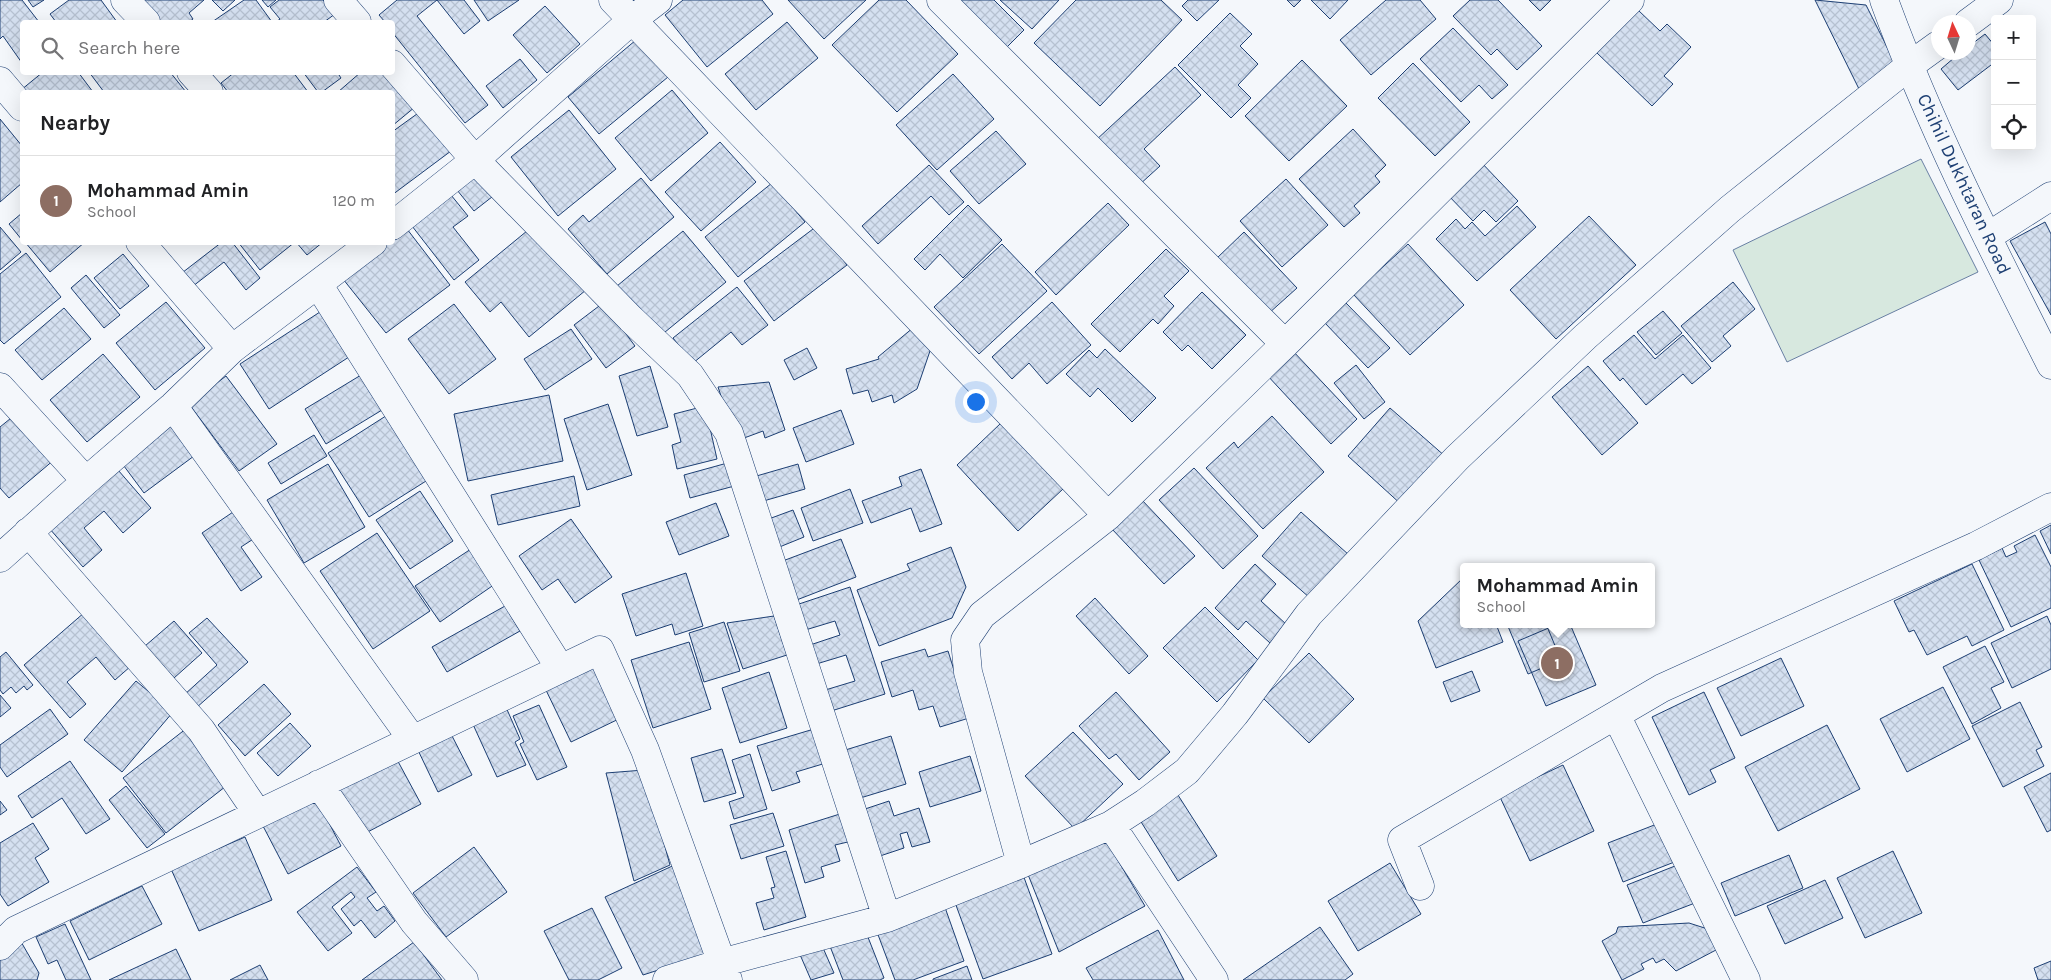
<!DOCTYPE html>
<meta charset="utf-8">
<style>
body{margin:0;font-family:Karla,sans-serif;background:#f6f6f6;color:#202124}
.controls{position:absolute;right:15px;top:15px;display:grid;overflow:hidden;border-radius:5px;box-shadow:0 5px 20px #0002}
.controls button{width:45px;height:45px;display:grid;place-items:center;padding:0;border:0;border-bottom:1px solid #e0e0e0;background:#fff;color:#202124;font:25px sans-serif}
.compass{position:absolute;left:1931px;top:15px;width:45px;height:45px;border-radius:50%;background:#fff;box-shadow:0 5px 20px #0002;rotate:356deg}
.you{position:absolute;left:975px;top:401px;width:18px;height:18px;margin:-12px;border:4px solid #fff;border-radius:50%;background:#1a73e8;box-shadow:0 0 0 8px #1a73e833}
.badge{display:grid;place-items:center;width:32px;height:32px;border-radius:50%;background:#c62828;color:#fff;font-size:16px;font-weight:700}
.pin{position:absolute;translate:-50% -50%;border:2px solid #fff;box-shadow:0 1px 5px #0006}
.popup{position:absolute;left:1460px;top:563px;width:195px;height:65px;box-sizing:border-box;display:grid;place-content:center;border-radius:5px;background:#fff;filter:drop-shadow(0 1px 4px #0005);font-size:16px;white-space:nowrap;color:#757577}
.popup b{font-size:19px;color:#202124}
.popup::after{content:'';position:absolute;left:50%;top:100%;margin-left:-10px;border:10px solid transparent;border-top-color:#fff}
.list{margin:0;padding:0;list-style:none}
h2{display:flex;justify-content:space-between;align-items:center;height:65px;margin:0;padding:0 20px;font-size:21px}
h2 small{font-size:16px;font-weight:400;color:#757577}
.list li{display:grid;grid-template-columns:32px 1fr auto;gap:15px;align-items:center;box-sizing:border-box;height:90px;padding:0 20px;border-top:1px solid #e0e0e0}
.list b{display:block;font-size:19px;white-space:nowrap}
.list p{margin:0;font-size:16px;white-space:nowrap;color:#757577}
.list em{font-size:16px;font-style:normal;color:#757577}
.icon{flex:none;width:28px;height:28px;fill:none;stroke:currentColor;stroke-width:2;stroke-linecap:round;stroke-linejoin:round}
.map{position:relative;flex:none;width:2051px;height:980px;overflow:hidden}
.search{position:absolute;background:#fff;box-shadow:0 5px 20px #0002;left:20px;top:20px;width:375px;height:55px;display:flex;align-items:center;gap:12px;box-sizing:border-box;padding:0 18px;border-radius:5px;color:#757577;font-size:19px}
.panel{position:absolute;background:#fff;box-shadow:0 5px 20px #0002;left:20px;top:90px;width:375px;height:155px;border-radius:5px}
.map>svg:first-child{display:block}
.pitch{fill:#d7e8df;stroke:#687fa3}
.building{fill:url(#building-cross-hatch);stroke:#1d3f73}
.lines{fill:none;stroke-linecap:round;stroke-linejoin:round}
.minor-casing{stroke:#1d3f73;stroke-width:29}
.minor{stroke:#f4f7fb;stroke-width:28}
.labels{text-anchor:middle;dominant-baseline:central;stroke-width:4;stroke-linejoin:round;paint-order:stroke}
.street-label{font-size:19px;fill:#1d3f73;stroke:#f4f7fb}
</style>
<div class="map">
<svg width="2051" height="980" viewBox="0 0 2051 980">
<defs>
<pattern id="building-cross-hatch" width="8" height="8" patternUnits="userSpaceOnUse" patternTransform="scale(1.25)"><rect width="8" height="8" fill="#d5e0f0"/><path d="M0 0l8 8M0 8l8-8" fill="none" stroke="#b6c1d1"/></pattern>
</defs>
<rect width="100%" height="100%" fill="#f4f7fb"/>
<path class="pitch" d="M1921 159 1978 272 1787 362 1733 250Z"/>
<path class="building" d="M0 0H22L39 22H22V63L3 36 0 39Z
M28 0H44L33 7Z
M69 0H101L117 22H56L50 14Z
M141 0H204L189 13 193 19 189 22H161Z
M212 0H235L223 11Z
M244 0H256L272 22H212Z
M262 0H276L268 7Z
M279 0H323L335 14 324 22H276L280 19 270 7Z
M397 0H464L480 21 464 34 437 0 417 16 488 105 465 123 392 32V22H385L379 15Z
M474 0H519L488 21Z
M683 0H762L773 14 707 67 665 15Z
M788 0H866L824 39Z
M879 0H906L958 54 897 112 832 45Z
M960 0H994L1024 30 1005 49Z
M1000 0H1059L1032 29Z
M1076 0H1161L1182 20 1100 106 1034 43Z
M1188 0H1219L1197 21 1182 6Z
M1287 0H1301L1294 7Z
M1311 0H1348L1330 19Z
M1386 0H1420L1436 19 1371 75 1340 40Z
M1470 0H1498L1542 46 1517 70 1497 49 1491 55 1453 16Z
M1529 0H1551L1540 11Z
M1815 0 1866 5 1895 63 1860 91Z
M545 6 580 44 547 73 513 35Z
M1638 10 1660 31 1667 24 1691 47 1664 76 1673 84 1652 106 1596 52Z
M1230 13 1252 34 1240 46 1258 64 1238 85 1251 98 1231 118 1178 65Z
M787 22 818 58 756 110 725 74Z
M1453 28 1508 85 1492 99 1479 85 1461 102 1420 59Z
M1985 34 1995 46V62L1958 90 1941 69 1961 52H1968V47Z
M636 40 668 77 599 134 568 97Z
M520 59 537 80 503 108 486 86Z
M1302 60 1347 106 1289 161 1245 116Z
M1413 63 1470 122 1435 156 1378 98Z
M1175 67 1201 95 1144 149 1160 166 1138 186 1095 141Z
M43 72H78L93 92H23L21 90Z
M89 72H170L186 92H104Z
M235 72H293L308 92H228L221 83Z
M303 72H337L341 78 322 92H318Z
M361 72H384L415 107 392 126V92H338Z
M953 74 994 119 937 170 896 125Z
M672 90 708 133 651 181 615 138Z
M569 110 616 169 558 216 511 157Z
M421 111 451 151 392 195V132Z
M0 119 22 146V183L0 202Z
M1353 129 1386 165 1375 176 1380 182 1354 206 1360 213 1344 227 1299 179Z
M996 131 1026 164 979 204 950 171Z
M720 142 756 182 701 231 665 192Z
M1479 160 1518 201 1496 222 1484 210 1473 221 1445 192Z
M929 165 964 202 949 215 931 196 878 244 862 226Z
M479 172 497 193 474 211 457 190Z
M641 178 674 217 607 274 568 229 583 215 589 222Z
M1286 179 1328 225 1282 267 1240 221Z
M772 183 805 222 738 277 705 237Z
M451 195 468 216 453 227 479 260 454 280 412 226Z
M1108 203 1129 225 1056 295 1035 272Z
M968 205 1002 240 963 278 940 254 925 270 914 259Z
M1517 206 1536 227 1477 281 1436 239 1456 219 1465 229 1472 222 1485 236Z
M22 213V240L9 224Z
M1589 216 1636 265 1556 339 1510 290Z
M2045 222 2051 234V315L2010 241Z
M533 226 586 290 529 337 501 302 490 312 465 282Z
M817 226 847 265 774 321 744 281Z
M0 227 21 252 0 270Z
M407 229 450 285 386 333 343 279 390 242H392V240Z
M683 231 726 282 659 337 617 286Z
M1244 232 1297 288 1268 314 1216 259Z
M25 242H85L50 272Z
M222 242H232L260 278 246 290 224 262 188 290 178 276Z
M238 242H295L260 270Z
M296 242H323L307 255Z
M1002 244 1047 291 979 354 934 307Z
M1408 244 1464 305 1410 355 1353 294Z
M1166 249 1189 271 1164 296 1174 306 1158 324 1153 319 1120 352 1091 324Z
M26 253 61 297 4 344 0 340V274Z
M123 254 149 286 120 309 94 278Z
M86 275 120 315 104 328 71 288Z
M1733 282 1755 309 1723 336 1731 346 1712 362 1681 326Z
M737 287 768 325 742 345 731 332 693 363 673 338Z
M1202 292 1246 335 1212 369 1188 345 1182 351 1163 332Z
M166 302 205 348 155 390 116 343Z
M1052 302 1091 345 1047 384 1029 363 1012 379 992 357Z
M1345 302 1390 348 1368 368 1324 322Z
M603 303 635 346 606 368 574 325Z
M454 304 496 359 449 394 408 339Z
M64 308 91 339 42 380 15 350Z
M323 310 352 355 269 409 240 364Z
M1663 311 1682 333 1656 355 1637 332Z
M914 327 931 348 917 389 894 403 892 395 872 402 868 390 853 394 846 369 879 359 878 357Z
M571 329 592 359 545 390 524 359Z
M1634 335 1655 359 1683 335 1711 368 1692 384 1683 374 1646 405 1623 378 1620 381 1603 361Z
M807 348 817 368 794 380 784 360Z
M1105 349 1156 398 1132 422 1098 388 1090 397 1066 374 1089 350 1097 358Z
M1292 350 1357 419 1331 444 1266 374Z
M103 354 140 397 87 442 50 400Z
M1356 365 1385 402 1364 419 1334 383Z
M650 366 668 427 637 436 619 376Z
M1588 366 1638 423 1602 455 1552 397Z
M366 372 387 407 326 444 305 409Z
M226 376 277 444 239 471 189 404Z
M769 382 785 430 765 438 763 431 736 441 718 387Z
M549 395 563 461 468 481 454 414Z
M608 404 632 475 587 490 564 419Z
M705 406 717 459 677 469 672 445 681 442 674 414Z
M1390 408 1446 457 1403 506 1348 456Z
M841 410 854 444 806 462 793 428Z
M392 412 434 476 369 517 328 453Z
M16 414 55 459 9 498 0 488V427Z
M1272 416 1324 472 1263 529 1206 468 1234 442 1238 448Z
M1001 423 1063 489 1018 531 957 465Z
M171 426 194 456 144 493 121 462Z
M314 435 327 456 281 484 268 463Z
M731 462 738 485 690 498 684 475Z
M328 464 365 527 304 563 267 500Z
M798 464 805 489 760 502 753 477Z
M1194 468 1258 536 1223 569 1159 500Z
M921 469 942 524 920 532 911 508 871 523 862 501 902 486 899 477Z
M118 470 151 508 123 533 104 511 84 528 102 550 83 567 49 528Z
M574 476 580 506 498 525 491 495Z
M850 489 863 523 813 541 801 508Z
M420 491 453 541 410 569 376 520Z
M1141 499 1195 556 1164 584 1111 528Z
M716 503 729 536 679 555 666 522Z
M239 508 258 536 241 547 262 577 241 591 202 533Z
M793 510 804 537 777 548 766 520Z
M1301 512 1349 555 1310 598 1262 556Z
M571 519 612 577 575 603 558 579 542 590 519 556Z
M2051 525V554L2040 531Z
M377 533 430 611 373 649 320 571Z
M2035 535 2051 567V608L2011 627 1979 560 2002 548 2006 557 2017 552 2014 546Z
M841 539 856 577 794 601 780 562Z
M474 547 498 582 440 622 415 586Z
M951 547 966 587 952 618 879 646 857 590 910 570 907 564Z
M1255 564 1276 584 1261 601 1287 625 1270 643 1246 621 1238 630 1215 608Z
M1972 564 2004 630 1972 646 1967 636 1927 655 1914 630 1909 632 1894 601Z
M686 573 703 626 675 635 672 624 636 636 622 594Z
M1463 578V624H1496L1503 642 1436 668 1418 621Z
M850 587 885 694 828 712 822 691 855 681 846 655 813 665 807 646 840 635 835 621 802 631 793 606Z
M1095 598 1148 656 1129 674 1076 616Z
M505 606 520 631 447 672 432 647Z
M1205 607 1258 660 1217 702 1163 648Z
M85 612 131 666 115 680 96 657 67 682 86 704 70 718 24 665Z
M774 616 787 655 743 669 727 623Z
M2047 616 2051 625V669L2012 688 1991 643Z
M207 618 248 662 196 708 184 695 217 665 189 633Z
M174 621 202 653 174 678 145 646Z
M724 622 740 671 704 682 689 633Z
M1507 624H1546L1561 660 1528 674Z
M1558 624H1570L1596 685 1546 706 1518 641Z
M689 642 711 709 653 728 631 660Z
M1985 646 2004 682 1991 688 2001 708 1972 724 1943 667Z
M925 649 928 657 948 651 969 718 940 727 933 706 919 710 913 690 892 697 881 662Z
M6 652 33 685 27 690 24 686 16 693 11 687 3 694 0 690V657Z
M1309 653 1354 699 1309 743 1263 698Z
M1781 658 1804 706 1741 736 1717 688Z
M598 661 625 716 571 742 544 686Z
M1472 671 1480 691 1451 702 1443 682Z
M769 672 787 728 740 743 722 688Z
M136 681 173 712 122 772 84 740Z
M264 684 291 714 245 756 218 725Z
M1943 687 1970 739 1907 772 1880 719Z
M1116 692 1170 752 1139 780 1116 754 1109 759 1079 726Z
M1704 692 1735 758 1710 770 1716 782 1689 795 1652 717Z
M0 695 11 708 0 717Z
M2020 702 2042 747 2036 750 2044 766 2003 787 1972 726Z
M505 705 520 739 515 742 526 765 497 777 471 720Z
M539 705 567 767 537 780 520 744 524 742 513 716Z
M50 709 68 734 7 777 0 767V745Z
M290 723 311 746 278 776 257 753Z
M1827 725 1860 789 1778 831 1745 767Z
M187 728 230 783 166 833 123 778Z
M814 729 826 763 796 772 800 782 772 791 757 746Z
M449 730 472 775 438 792 416 746Z
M1073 732 1123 784 1075 829 1025 776Z
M891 736 906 784 857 799 842 751Z
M722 749 736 793 704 802 691 758Z
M394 754 421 804 360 836 333 787Z
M750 754 767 809 734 819 729 802 744 797 732 760Z
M970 756 981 791 930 807 919 772Z
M70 761 110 819 86 834 62 798 32 818 18 796Z
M1563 765 1594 831 1530 861 1499 795Z
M644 770 670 865 634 881 606 773Z
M2051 773V830L2047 832 2024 787Z
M126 786 165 834 147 848 109 800Z
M1176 792 1217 856 1178 881 1138 817Z
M316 798 341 846 288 874 263 826Z
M0 801 7 810 0 815Z
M889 801 894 816 919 808 930 842 912 847 907 832 900 834 904 848 874 858 859 811Z
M773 813 784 846 741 859 730 825Z
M843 813 852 841 835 845 840 861 821 867 824 877 805 883 789 830Z
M1662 822 1677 861 1623 882 1608 843Z
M33 823 49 849 35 858 49 882 8 906 0 894V843Z
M245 837 272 900 199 931 171 869Z
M1104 837 1145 906 1059 952 1027 872Z
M474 847 507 892 446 937 413 893Z
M786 851 806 917 764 930 756 903 774 898 771 888 775 887 766 857Z
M1893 851 1922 913 1865 938 1837 878Z
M1789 855 1803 888 1735 916 1721 883Z
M681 862 711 953 643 975 605 897Z
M1390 863 1421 914 1358 951 1328 901Z
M1680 864 1695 903 1643 923 1627 885Z
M357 867 376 892 367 898 377 911 384 906 395 921 375 938 361 920 354 926 341 909 355 897 351 892 332 907 352 933 328 951 297 912Z
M1022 872 1052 954 983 979 953 897Z
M1825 880 1843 918 1785 944 1767 906Z
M142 886 162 924 89 960 70 921Z
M942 899 964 961 913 980H895L874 924Z
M592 908 622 968 598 980H569L544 931Z
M1689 923 1714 931 1716 950 1676 971 1664 959 1656 963 1653 958 1641 964 1644 969 1622 980 1602 941 1616 933 1618 927Z
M65 924 91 980H66L57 960 48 964 36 937Z
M864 927 884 978 880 980H843L828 941Z
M1320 927 1353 974 1345 980H1243Z
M1158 930 1184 980H1093L1086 968Z
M20 940 39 973 37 980H0V960Z
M820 941 834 973 811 980 798 950Z
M414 942 442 980H362Z
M176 949 191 980H109Z
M2051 961V980H2038L2034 968Z
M260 965 268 980H230Z
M967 966 972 980H933V979Z"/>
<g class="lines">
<defs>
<path id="minor" d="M125 0 146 22
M338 0 357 22
M613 0 1108 516
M941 0 1285 344
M1884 0C1930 126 1991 246 2051 365
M1968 23 1999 0
M392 64 475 160 631 319 690 375 729 433 887 918
M191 72 209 92
M0 81 22 107
M392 226 475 160 632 20 658 0
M1987 237 2051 196
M140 242 232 349
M318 284 560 668
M0 387 86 481
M173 406 412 739
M28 532 201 730 258 814
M0 558 86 481 173 406 232 349 373 242
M1616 715 1746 980
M319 784 414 922 464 980
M1111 825 1145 803 1187 771 1235 714 1309 614 1457 458 1585 337 1730 209 1909 66 1938 45
M1021 864 968 672 965 640 982 615 1108 516 1285 344 1630 0
M1420 886 1402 840 1662 688 1976 546 2051 507
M0 946 16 930 600 650 645 750 728 980
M667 980 721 963 887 918 1021 864 1111 825 1214 980"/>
</defs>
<use href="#minor" class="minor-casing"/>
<use href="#minor" class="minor"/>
</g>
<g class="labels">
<g class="street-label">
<text transform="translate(1964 184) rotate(65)">Chihil Dukhtaran Road</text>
</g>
</g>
</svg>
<div class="controls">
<button>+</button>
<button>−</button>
<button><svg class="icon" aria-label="locate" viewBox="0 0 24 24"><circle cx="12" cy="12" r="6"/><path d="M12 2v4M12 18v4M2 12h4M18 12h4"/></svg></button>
</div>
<svg class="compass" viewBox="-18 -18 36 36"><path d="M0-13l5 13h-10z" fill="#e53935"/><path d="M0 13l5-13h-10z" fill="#757577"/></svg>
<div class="you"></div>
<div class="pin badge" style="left:1557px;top:663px;background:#8d6e63">1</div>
<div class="popup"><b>Mohammad Amin</b>School</div>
<div class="search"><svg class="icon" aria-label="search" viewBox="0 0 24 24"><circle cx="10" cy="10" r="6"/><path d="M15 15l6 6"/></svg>Search here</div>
<section class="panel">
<h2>Nearby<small></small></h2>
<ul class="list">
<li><span class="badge" style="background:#8d6e63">1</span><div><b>Mohammad Amin</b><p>School</p></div><em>120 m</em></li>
</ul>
</section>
</div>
